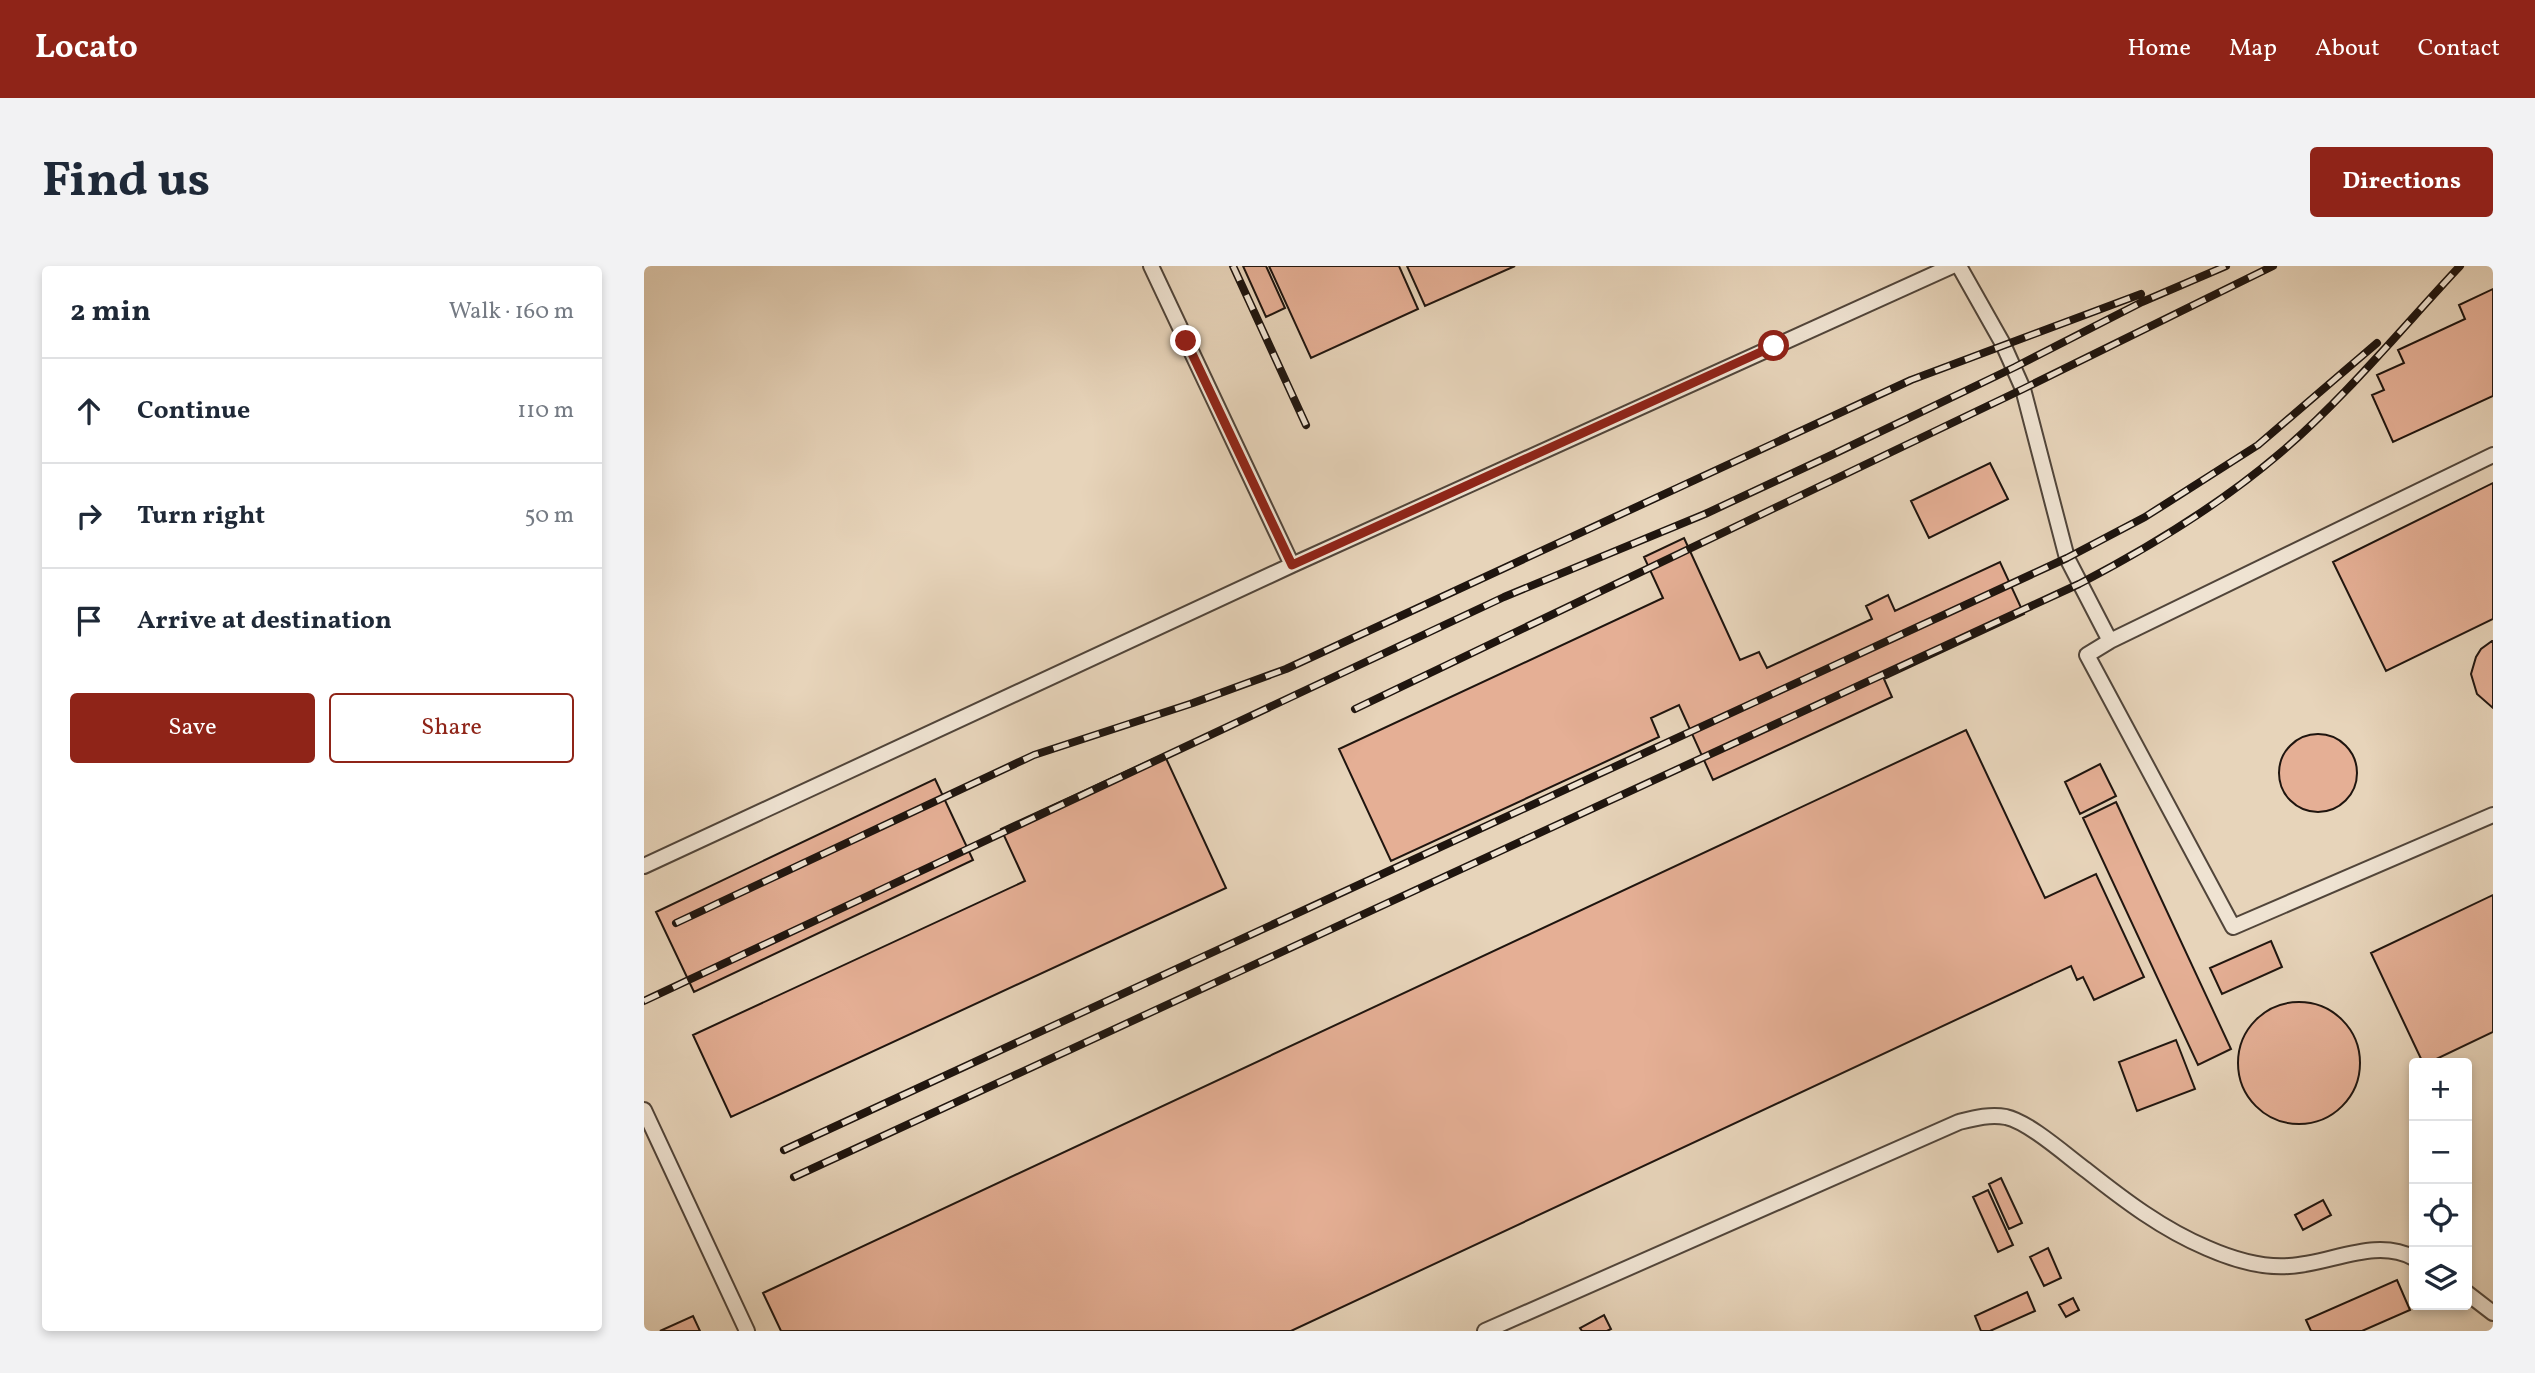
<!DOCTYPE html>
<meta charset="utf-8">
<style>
body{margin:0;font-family:Vollkorn,serif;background:#f2f2f3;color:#1f2937}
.controls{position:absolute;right:21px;bottom:21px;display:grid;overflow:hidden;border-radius:7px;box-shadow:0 4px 10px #0003}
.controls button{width:63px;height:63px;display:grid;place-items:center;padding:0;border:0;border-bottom:2px solid #e0e1e3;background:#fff;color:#1f2937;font:35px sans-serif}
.stop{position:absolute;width:21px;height:21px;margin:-16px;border:5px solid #8f2418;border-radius:50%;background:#fff}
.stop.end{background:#8f2418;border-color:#fff;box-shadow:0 2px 7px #0008}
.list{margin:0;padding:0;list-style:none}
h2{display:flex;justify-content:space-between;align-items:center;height:91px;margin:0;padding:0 28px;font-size:30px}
h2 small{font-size:23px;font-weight:400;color:#747a83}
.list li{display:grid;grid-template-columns:46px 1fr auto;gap:21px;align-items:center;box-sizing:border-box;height:105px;padding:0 28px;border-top:2px solid #e0e1e3}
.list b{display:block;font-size:26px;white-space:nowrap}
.list em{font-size:23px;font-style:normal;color:#747a83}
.actions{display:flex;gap:14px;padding:21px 28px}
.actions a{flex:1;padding:16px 0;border:2px solid #8f2418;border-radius:7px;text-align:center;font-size:24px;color:#8f2418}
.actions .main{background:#8f2418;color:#fff}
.icon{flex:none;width:38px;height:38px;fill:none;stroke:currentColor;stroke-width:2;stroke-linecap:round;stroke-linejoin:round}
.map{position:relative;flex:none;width:1849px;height:1065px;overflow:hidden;border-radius:7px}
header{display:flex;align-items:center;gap:42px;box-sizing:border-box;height:98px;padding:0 35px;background:#8f2418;color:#fff}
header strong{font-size:33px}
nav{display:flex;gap:38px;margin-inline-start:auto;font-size:24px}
.intro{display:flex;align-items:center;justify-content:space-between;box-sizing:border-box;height:168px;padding:0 42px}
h1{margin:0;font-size:49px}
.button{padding:18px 32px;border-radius:7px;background:#8f2418;color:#fff;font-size:24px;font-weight:700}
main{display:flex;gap:42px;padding:0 42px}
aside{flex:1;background:#fff;border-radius:7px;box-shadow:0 4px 10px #0003}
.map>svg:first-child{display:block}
.building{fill:#e5af95;stroke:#1f150f;stroke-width:2}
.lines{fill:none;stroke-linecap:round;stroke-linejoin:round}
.lane-casing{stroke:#51453a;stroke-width:18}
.lane{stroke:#efe3d2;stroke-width:14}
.rail-casing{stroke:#1f150f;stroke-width:8}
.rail{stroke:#efe3d2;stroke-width:5;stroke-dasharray:16;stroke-linecap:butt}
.route{stroke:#8f2418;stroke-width:9}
</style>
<header>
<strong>Locato</strong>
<nav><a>Home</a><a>Map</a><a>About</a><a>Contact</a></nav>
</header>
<div class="intro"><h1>Find us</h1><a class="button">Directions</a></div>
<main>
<aside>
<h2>2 min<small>Walk · 160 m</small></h2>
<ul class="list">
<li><svg class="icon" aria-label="ahead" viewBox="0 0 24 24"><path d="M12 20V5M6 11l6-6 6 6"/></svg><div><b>Continue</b></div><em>110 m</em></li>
<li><svg class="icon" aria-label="right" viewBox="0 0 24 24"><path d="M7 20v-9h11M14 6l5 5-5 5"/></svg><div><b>Turn right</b></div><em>50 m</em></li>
<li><svg class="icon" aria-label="arrive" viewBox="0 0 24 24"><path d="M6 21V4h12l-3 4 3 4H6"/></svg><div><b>Arrive at destination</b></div></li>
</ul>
<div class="actions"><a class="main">Save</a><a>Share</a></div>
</aside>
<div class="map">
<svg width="1849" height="1065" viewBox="0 0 1849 1065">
<rect width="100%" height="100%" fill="#e7d4ba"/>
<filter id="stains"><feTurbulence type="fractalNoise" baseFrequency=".00286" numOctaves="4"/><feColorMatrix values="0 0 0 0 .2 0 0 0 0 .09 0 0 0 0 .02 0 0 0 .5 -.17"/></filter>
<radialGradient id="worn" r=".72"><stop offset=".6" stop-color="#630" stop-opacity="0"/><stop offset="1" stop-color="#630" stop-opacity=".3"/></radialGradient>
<path class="building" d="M599 0H622L641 42 622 51Z
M625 0H755L774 43 667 92Z
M763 0H871L781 40Z
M1849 23V130L1749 176 1728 129 1740 124 1733 109 1760 97 1754 84 1821 53 1815 39Z
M1346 197 1364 233 1285 272 1267 235Z
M1849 217V353L1742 405 1689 296Z
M1040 272 1096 394 1115 386 1123 402 1228 353 1222 340 1244 329 1251 345 1356 296 1380 348 1240 413 1248 431 1069 514 1035 439 1007 452 1015 471 747 595 695 483 1019 332 1000 291Z
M1848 375H1849V442L1833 428 1827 408 1832 391 1837 383Z
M1322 464 1401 632 1452 608 1500 711 1450 734 1439 711 1433 714 1427 700 647 1065H137L119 1027Z
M1635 507a39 39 0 1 1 78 0a39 39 0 1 1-78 0Z
M520 488 582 622 87 851 49 769 381 615 357 563Z
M1456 498 1472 530 1436 548 1421 516Z
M291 513 329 594 50 726 12 646Z
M1472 536 1587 783 1554 799 1439 552Z
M1849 629V766L1784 797H1779L1727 687Z
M1627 675 1638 701 1578 728 1566 702Z
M1594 797a61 61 0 1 1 122 0a61 61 0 1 1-122 0Z
M1532 774 1551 823 1493 845 1475 796Z
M1357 912 1378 957 1365 963 1345 918Z
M1344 924 1369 979 1354 986 1329 931Z
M1679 934 1687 949 1659 964 1651 949Z
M1404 982 1417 1012 1400 1020 1386 991Z
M1753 1014 1766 1044 1718 1065H1667L1662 1054Z
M1383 1026 1391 1045 1346 1065H1337L1331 1050Z
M1429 1032 1435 1044 1422 1051 1415 1039Z
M960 1049 967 1063 963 1065H938L936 1062Z
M49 1050 56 1065H16Z"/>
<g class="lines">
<defs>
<path id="lane" d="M507 0 648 299
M1315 0 1359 78 1379 123 1423 292 1466 375 1849 189
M1466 375 1443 389 1589 661 1849 549
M0 600 648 299 1308 0
M0 844 103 1065
M1823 1027 1849 1047
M841 1065 1315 856C1331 852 1346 848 1362 851 1385 856 1423 890 1442 904 1480 934 1518 963 1563 982 1588 993 1618 1002 1645 1000 1687 998 1731 971 1770 992"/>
</defs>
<use href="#lane" class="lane-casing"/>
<use href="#lane" class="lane"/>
<defs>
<path id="rail" d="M589 0 662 159
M711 443 1379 123 1629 0
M32 657 390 489 549 437 642 403 1267 114 1497 28
M0 735 860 331 1061 248 1194 186 1371 101 1498 36 1582 0
M140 884 1423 292 1501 251 1614 179 1733 77
M150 911 1435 318C1506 281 1574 240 1635 188 1701 132 1757 63 1816 0"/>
</defs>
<use href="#rail" class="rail-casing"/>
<use href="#rail" class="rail"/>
</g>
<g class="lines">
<path class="route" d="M542 75 648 299 1130 80"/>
</g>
<rect width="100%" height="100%" filter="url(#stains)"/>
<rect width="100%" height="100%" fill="url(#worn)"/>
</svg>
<div class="controls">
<button>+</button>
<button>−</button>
<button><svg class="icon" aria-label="locate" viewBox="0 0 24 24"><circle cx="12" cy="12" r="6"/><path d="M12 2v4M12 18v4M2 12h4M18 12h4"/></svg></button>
<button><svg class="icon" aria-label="layers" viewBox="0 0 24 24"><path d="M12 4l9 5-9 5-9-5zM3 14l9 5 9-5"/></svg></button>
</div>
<div class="stop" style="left:1130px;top:80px"></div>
<div class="stop end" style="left:542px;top:75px"></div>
</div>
</main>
